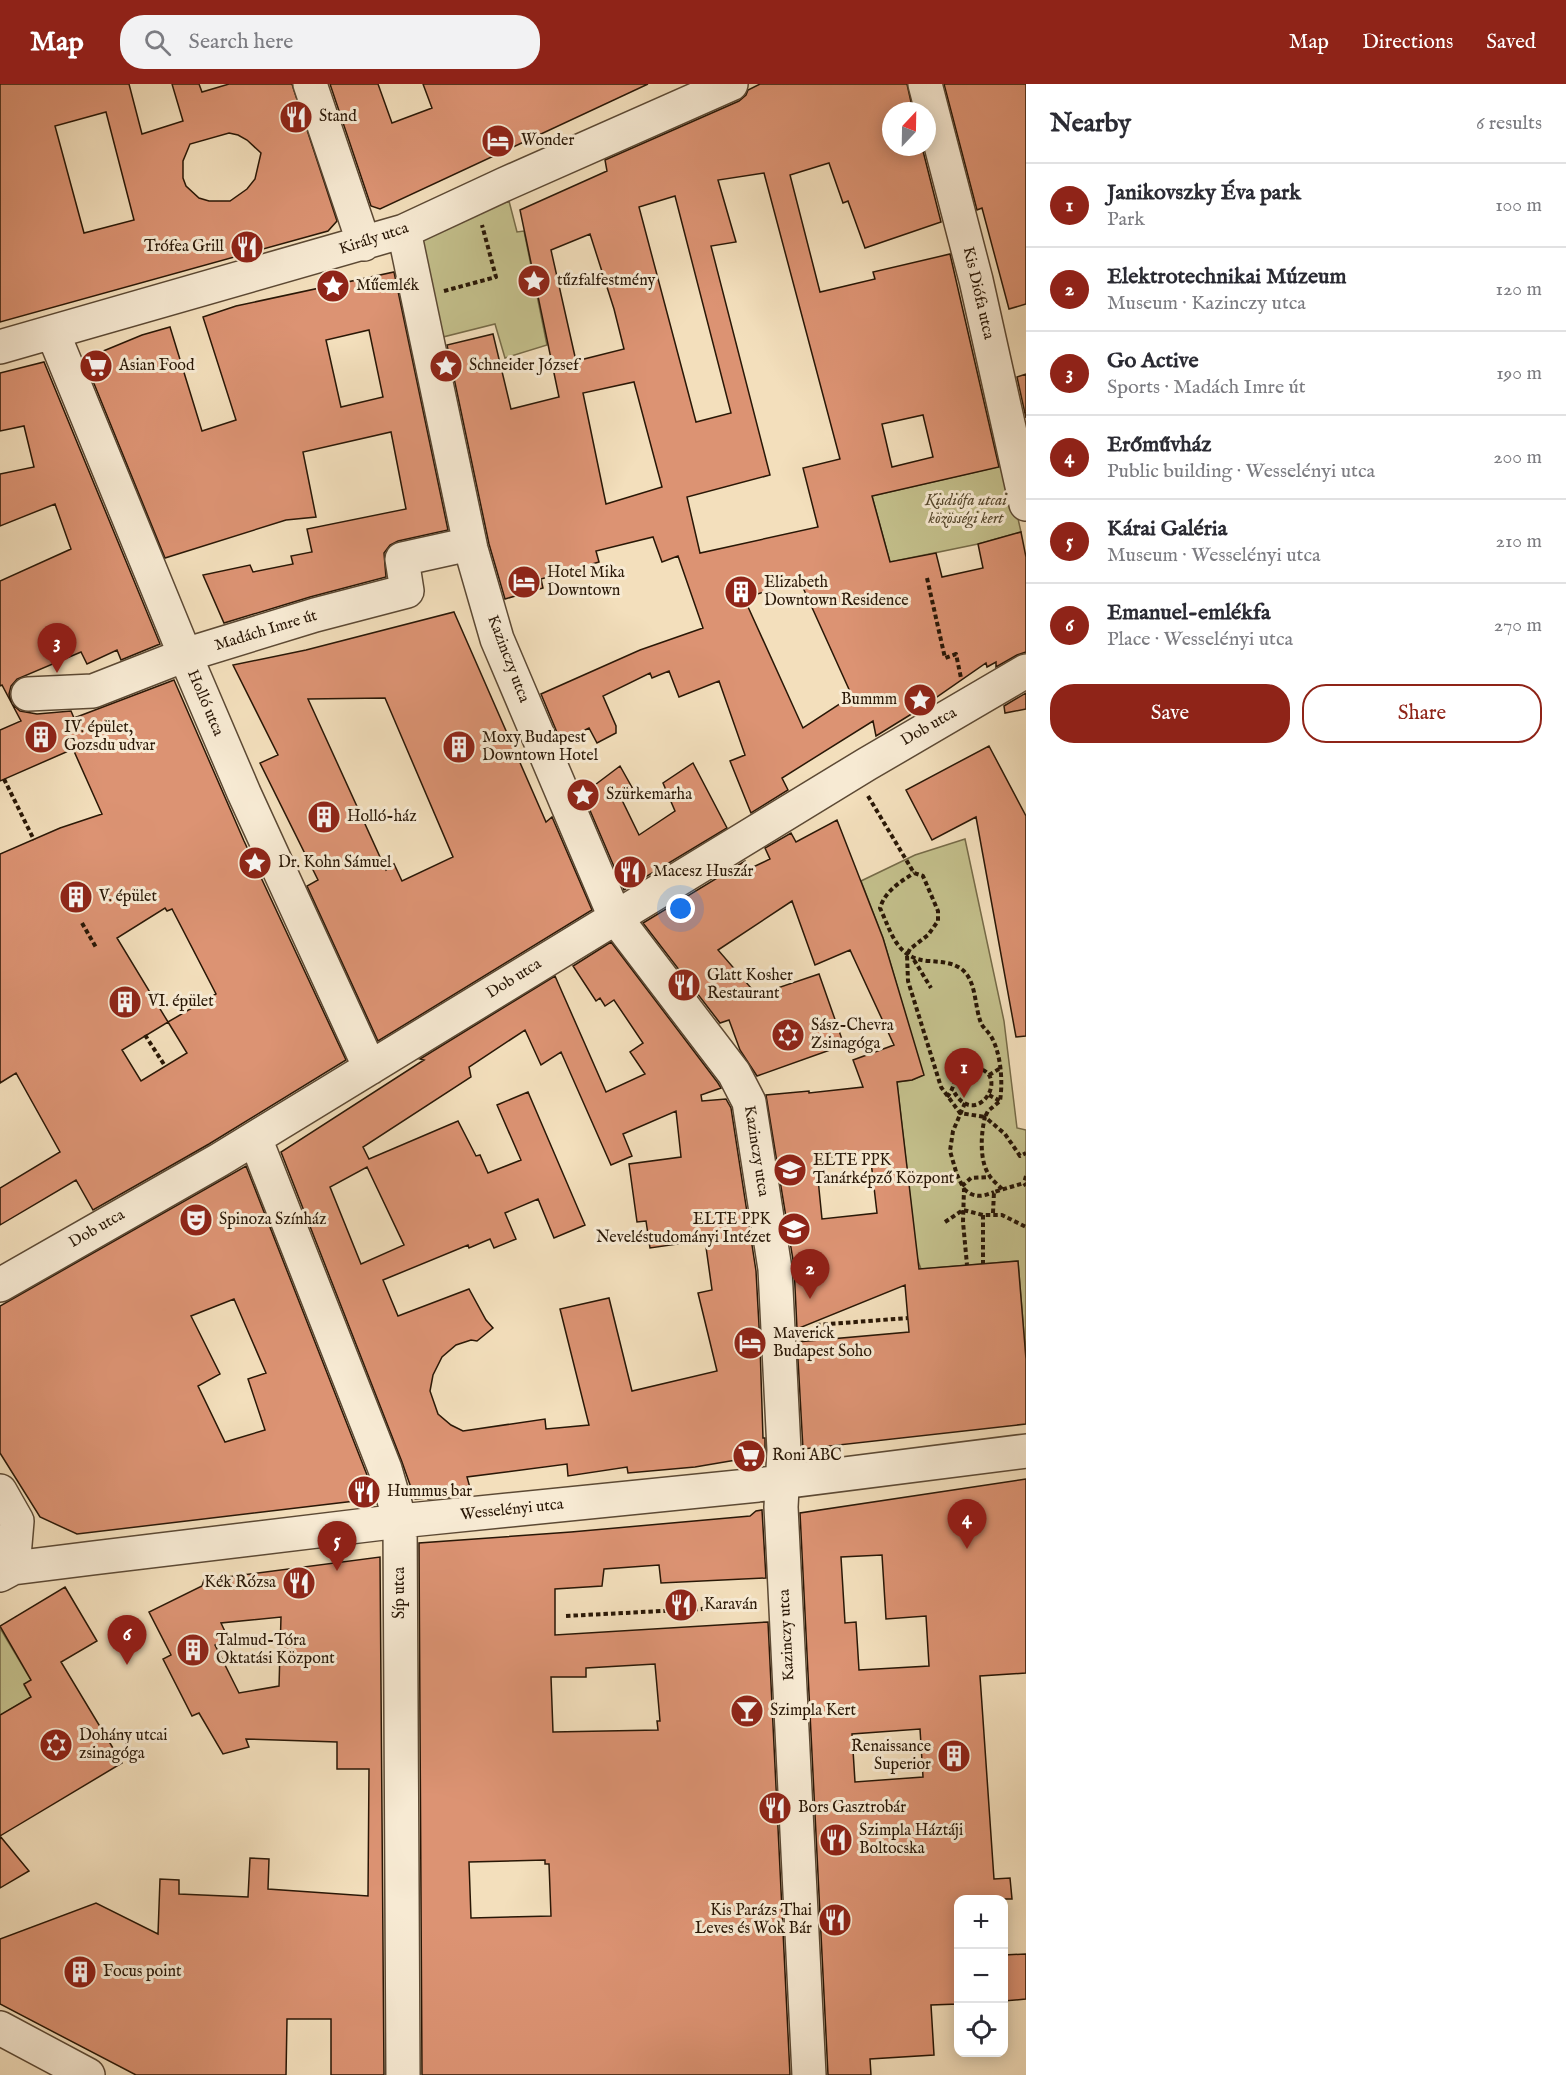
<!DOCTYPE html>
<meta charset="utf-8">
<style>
body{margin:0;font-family:"IM FELL English",serif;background:#f2f2f3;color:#2b2b33}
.controls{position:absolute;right:18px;bottom:18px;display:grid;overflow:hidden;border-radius:12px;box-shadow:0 3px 15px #0003}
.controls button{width:54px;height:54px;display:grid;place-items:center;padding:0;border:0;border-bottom:2px solid #e1e1e2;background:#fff;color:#2b2b33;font:30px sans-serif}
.compass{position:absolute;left:882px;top:18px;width:54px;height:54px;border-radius:50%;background:#fff;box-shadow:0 3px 15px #0003;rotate:22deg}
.you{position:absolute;left:681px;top:825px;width:21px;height:21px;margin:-15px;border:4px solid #fff;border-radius:50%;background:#1a73e8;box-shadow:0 0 0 9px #1a73e833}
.badge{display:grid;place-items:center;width:39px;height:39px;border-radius:50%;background:#8f2418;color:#fff;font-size:20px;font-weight:700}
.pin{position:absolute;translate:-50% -50px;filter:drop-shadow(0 2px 3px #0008)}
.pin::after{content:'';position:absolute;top:32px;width:21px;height:18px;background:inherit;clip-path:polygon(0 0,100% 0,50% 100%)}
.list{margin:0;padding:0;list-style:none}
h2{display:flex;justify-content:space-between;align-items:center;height:78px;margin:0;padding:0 24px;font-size:26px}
h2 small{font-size:20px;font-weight:400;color:#7c7c81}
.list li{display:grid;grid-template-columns:39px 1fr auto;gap:18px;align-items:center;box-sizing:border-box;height:84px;padding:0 24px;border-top:2px solid #e1e1e2}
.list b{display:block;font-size:22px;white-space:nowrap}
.list p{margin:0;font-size:20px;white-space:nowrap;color:#7c7c81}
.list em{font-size:20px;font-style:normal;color:#7c7c81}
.actions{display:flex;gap:12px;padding:18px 24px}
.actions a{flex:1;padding:14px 0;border:2px solid #8f2418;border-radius:24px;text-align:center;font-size:21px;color:#8f2418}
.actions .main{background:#8f2418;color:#fff}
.icon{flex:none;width:33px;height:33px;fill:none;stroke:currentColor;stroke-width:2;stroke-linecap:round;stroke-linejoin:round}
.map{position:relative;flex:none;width:1026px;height:1991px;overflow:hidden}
header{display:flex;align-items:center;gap:36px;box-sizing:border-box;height:84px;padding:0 30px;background:#8f2418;color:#fff}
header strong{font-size:28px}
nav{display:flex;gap:33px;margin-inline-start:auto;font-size:21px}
.search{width:420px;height:54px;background:#f2f2f3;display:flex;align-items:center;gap:15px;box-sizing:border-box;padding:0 21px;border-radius:24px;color:#7c7c81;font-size:22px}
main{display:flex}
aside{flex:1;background:#fff}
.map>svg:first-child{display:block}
.green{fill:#c3bf8b;stroke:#766b48;stroke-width:1.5}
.building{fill:#dc9373;stroke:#291706;stroke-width:1.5;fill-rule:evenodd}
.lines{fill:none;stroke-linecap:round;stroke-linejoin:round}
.minor-casing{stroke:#5c4934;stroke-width:36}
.path{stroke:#291706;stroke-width:4;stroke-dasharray:4.5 3;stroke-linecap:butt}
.minor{stroke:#f7ead3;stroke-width:33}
.labels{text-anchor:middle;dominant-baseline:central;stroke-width:6;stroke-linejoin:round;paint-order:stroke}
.poi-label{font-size:16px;fill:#291706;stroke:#f7ead3;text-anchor:start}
.street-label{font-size:16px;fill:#291706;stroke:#f7ead3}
.park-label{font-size:16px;font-style:italic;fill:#57492e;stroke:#f7ead3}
</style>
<header>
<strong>Map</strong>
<div class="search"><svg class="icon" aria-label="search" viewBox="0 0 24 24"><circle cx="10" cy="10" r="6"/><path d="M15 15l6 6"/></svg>Search here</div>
<nav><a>Map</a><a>Directions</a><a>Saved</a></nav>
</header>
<main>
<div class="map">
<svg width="1026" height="1991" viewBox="0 0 1026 1991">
<rect width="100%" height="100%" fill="#f3dfbc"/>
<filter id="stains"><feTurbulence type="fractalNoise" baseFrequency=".00333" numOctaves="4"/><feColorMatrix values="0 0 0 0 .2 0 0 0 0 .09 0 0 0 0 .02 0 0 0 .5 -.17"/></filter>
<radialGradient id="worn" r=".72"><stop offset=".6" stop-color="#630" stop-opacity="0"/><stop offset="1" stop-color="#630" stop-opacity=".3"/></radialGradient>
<path class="green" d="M509 117 517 148 524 147 547 261 505 274 495 240 439 254 410 154Z
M1006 381 1021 448 978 460 890 478 872 412Z
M965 755 1004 937 1017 1044 1026 1046V1276L1018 1177 921 1185 917 1174 897 998 912 996 923 991 883 854 861 797 915 771Z
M0 1544 31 1596 24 1601 31 1613 0 1631Z"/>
<path class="building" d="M0 0H129L142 50 183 37 172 0H199L202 8 229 0H292L337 137 328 147 0 238ZM106 28 134 136 84 149 55 42ZM229 49 238 51 247 56 261 69 255 95 247 105 230 117H209L199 114 186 102 183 94V77L190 60Z
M330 0H378L392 39 432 24 423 0H648L380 125 371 122Z
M760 0H907L913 27H891V63H922L941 138 865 164 848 117 843 119 829 79 790 91 820 208 875 195 873 188 950 170 999 383 872 412 890 478 936 469 942 493 983 484 978 460 1021 448 1026 473V568L1017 571 996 583V578L987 583 986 579 918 626 876 652 873 637 782 694 788 706 751 729 730 677 745 671 719 597 679 613 669 587 652 594 650 589 603 612 616 642V649L597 659 589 644 561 658 541 610 640 566 703 544 678 472 662 478 653 453 596 467 599 478 541 495 543 504 505 515 489 460 447 261 493 250 511 325 559 313 520 126 607 87 605 76 739 17 746 11 748 6ZM764 89 840 375 803 384 818 443 700 469 687 413 770 391 711 162 736 158 718 96ZM675 112 731 329 696 338 639 123ZM590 150 614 225 624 265 576 277 551 166ZM634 298 662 403 606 420 583 309ZM923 331 933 373 892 383 882 340ZM800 497 852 612 803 644 744 514Z
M944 0H1026V220L1009 225 982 124 977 126Z
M394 188 448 446 398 457 390 461 384 469 386 493 310 513 224 539 203 491 250 481 253 488 293 480 291 472 312 468 307 445 406 425 391 348 303 368 316 433 286 436 165 474 84 275 142 251 170 243 202 347 236 336 203 233 236 222ZM369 246 383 313 341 323 326 256Z
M44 278 160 560 121 576 117 566 87 580 81 568 17 595 11 602 9 610 12 620 2 601 0 602V497L71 465 55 420 0 442V390L34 383 24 342 0 347V289Z
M1026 290V334L1017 293Z
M454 528 546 738 552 733 592 826 378 957 307 802 318 796 260 679 278 671 233 581 306 566ZM385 614 453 773 402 797 394 780 386 786 308 615Z
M174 596 244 757 346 976 209 1060 93 1126 76 1096 0 1141V1104L60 1068 16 989 0 999V770L60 744 102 730 73 665 0 697V646L21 637 12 620 20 627 37 630 71 627 74 634ZM165 824 167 827 172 825 216 910 168 938 117 854ZM168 938 187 969 141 997 122 966Z
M1026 609V625L1005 629 1004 622Z
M989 662 1026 732V952L1016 953 976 733 932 756 906 706Z
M693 679 727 744 624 806 583 710 620 682 634 707 621 714 639 751 675 727 663 699Z
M837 736 883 854 924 991 912 996 897 998 919 1185 1018 1177 1026 1275V1340L803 1365 797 1258 909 1248 905 1201 797 1245 794 1182 766 1011 809 1007V1009L863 1003 853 976 894 961 850 866 815 881 792 817 718 866 757 911 819 890 844 961 757 992 740 966 729 936 720 939 643 839 745 777 749 785 770 775 765 764 791 749 796 758ZM870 1069 877 1129 822 1135 816 1075Z
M611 858 718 999 721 1004 701 1011 702 1017 726 1015 731 1024 756 1187 760 1260 755 1262H760L763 1354H765V1371L759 1375 748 1374 695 1383 628 1389 627 1383 568 1392 567 1380 467 1393 472 1411 428 1415V1414L415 1415 402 1378 281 1068 424 976 420 975 555 892 606 1008 645 990 630 968 643 959 614 916 605 922 600 914 596 917 573 882ZM525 946 541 981 561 968 611 1081 632 1072 623 1050 676 1027 681 1073 629 1080 637 1138 646 1137 650 1164 705 1156 712 1206 698 1209 717 1287 632 1307 609 1214 560 1225 589 1341 546 1345 545 1335 463 1347 451 1341 438 1330 430 1307 433 1291 442 1273 456 1261 471 1256 477 1257 493 1244 486 1236 469 1205 398 1232 383 1196 468 1161 469 1164 490 1155 494 1164 516 1155 505 1129 538 1115 554 1154 585 1141 528 1008 497 1021 521 1076 488 1089 480 1071 476 1072 458 1037 369 1075 363 1063 471 993 469 983ZM367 1083 404 1161 361 1180 330 1103Z
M246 1082 367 1391 374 1413 372 1415 77 1450 40 1433 0 1369V1222ZM234 1215 266 1289 248 1295 265 1346 225 1358 198 1302 220 1290 191 1232Z
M1026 1395V1589L980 1592 994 1795 1010 1794 1012 1815H958V1920L931 1921 934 1971 870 1975 871 1991H828L800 1429ZM882 1471 886 1535 926 1532 929 1582 859 1586 856 1538 845 1539 841 1473ZM920 1645 923 1693 855 1698 852 1650Z
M762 1426 766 1494 661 1499 659 1481 604 1485 602 1502 555 1505V1551L768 1538 790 1991H422L419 1459 571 1448 750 1432 756 1427ZM655 1580 660 1637H657L658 1646 553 1648 551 1593H586V1584ZM545 1776V1780H549L551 1832 471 1834 469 1778Z
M380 1473 384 1991H331V1935H287L286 1991H136L0 1920V1855L96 1819 158 1850 160 1795 179 1796V1810L248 1813 250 1774 269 1775 268 1805 368 1812 369 1685H337V1658L246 1655 249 1663 223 1670 199 1629 192 1632 163 1575 171 1571 149 1528 202 1502 204 1496ZM281 1533 279 1602 239 1609 215 1561 228 1554 221 1539Z
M65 1503 97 1557 61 1578 122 1679 0 1752V1631L31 1613 24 1600 31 1596 0 1542Z
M0 1752 29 1787 0 1804Z
M1026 1870V1915L1004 1917V1871Z"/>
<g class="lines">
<defs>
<path id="minor" d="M310 0 364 160
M925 0 976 196 1026 420
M404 147 471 465 497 555 615 833 734 989 749 1018 775 1185 784 1366 781 1423 809 1991
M53 249 185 571 244 709 370 984
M0 263 404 147 505 100 731 0
M28 610 93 607 185 571 315 531 407 507 402 475 470 460
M255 1054 385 1385 400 1437 403 1991
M0 1201 219 1076 867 680 1026 587
M0 1407 17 1437 13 1484
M0 1491 13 1484 93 1474 400 1437 758 1401 1026 1367
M0 1944 88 1991"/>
</defs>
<use href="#minor" class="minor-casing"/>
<path class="path" d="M444 207 496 193 482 141
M927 494 945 574 956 570 961 594
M4 695 34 756
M868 712 914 789 923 792 938 827V837L928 851 910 865 907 871 908 897 941 1003 960 1029 985 1033 988 1027 1000 1017C1003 998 1001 971 992 954 989 948 983 944 981 939 974 922 977 895 960 884 950 878 941 878 929 877 897 875 892 850 880 824 885 807 900 798 914 789
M82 839 97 865
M914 876 931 904
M145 951 165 982
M989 991 999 985
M989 1011 1000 1017
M947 1013C955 1004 953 995 960 988 964 984 971 982 977 984 1012 991 975 1048 953 1006
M965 1019 953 1047 950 1067 957 1091 964 1105 963 1138 967 1181
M1026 1092 1024 1099 1026 1102
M962 1102 971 1094 990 1093
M964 1105C974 1114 982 1113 994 1108
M1002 1105C998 1101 992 1096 989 1091 979 1076 981 1049 985 1033L1005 1050 1020 1072 1026 1069
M993 1129 994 1108 1024 1099
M983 1131V1180
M945 1138 963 1126 983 1131H1002L1026 1143
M816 1241 908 1234
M566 1532 758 1522"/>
<use href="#minor" class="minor"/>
</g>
<defs>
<symbol id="restaurant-disc" viewBox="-11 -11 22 22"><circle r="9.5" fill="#8f2418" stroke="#f7ead3"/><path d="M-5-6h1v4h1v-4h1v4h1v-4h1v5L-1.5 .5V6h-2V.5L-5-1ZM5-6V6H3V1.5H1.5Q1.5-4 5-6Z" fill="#fff"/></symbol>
<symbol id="hotel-disc" viewBox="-11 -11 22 22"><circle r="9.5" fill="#8f2418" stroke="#f7ead3"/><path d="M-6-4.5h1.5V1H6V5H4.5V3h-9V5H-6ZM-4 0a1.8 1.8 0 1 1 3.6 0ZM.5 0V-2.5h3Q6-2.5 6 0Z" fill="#fff"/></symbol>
<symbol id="sight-disc" viewBox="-11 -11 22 22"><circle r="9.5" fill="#8f2418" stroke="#f7ead3"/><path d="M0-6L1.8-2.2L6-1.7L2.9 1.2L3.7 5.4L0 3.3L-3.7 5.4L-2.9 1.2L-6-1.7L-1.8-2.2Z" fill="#fff"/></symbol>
<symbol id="supermarket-disc" viewBox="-11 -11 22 22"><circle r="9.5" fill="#8f2418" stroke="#f7ead3"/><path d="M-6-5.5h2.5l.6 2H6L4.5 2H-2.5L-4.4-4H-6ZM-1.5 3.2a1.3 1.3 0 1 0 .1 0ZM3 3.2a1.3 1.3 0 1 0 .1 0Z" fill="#fff"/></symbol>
<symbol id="building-disc" viewBox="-11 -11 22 22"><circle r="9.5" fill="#8f2418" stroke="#f7ead3"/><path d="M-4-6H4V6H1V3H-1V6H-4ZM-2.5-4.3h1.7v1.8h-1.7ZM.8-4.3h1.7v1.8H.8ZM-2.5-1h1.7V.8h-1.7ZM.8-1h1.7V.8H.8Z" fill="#fff"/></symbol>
<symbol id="synagogue-disc" viewBox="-11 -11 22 22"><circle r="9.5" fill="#8f2418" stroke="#f7ead3"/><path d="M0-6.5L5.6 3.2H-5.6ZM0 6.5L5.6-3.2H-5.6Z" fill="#fff"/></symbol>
<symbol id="university-disc" viewBox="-11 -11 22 22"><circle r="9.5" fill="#8f2418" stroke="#f7ead3"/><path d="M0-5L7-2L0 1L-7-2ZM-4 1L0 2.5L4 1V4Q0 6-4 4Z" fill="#fff"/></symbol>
<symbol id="theatre-disc" viewBox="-11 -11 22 22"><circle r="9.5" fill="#8f2418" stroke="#f7ead3"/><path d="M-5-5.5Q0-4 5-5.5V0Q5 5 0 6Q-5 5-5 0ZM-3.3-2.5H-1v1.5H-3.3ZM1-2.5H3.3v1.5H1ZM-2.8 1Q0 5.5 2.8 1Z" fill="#fff"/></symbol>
<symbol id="bar-disc" viewBox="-11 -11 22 22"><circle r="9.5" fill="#8f2418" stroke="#f7ead3"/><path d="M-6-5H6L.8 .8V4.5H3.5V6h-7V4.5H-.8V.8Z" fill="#fff"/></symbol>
</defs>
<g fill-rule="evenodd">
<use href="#restaurant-disc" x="277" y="14" width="38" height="38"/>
<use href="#hotel-disc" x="479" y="38" width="38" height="38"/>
<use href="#restaurant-disc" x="228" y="144" width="38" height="38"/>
<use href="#sight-disc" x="515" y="178" width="38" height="38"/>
<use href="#sight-disc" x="314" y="183" width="38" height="38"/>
<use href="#supermarket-disc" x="77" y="263" width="38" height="38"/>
<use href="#sight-disc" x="427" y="263" width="38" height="38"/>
<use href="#hotel-disc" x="505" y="479" width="38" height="38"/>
<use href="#building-disc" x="722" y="489" width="38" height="38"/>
<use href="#sight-disc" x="901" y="597" width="38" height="38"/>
<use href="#building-disc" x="22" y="634" width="38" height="38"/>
<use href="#building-disc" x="440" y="644" width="38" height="38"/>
<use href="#sight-disc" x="564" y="692" width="38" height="38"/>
<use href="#building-disc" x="305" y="714" width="38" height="38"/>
<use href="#sight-disc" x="236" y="760" width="38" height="38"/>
<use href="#restaurant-disc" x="611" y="769" width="38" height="38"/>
<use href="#building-disc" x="57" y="794" width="38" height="38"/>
<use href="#restaurant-disc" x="665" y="882" width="38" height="38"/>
<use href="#building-disc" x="106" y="899" width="38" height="38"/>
<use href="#synagogue-disc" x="769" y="932" width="38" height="38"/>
<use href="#university-disc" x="771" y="1067" width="38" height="38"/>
<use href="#theatre-disc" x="177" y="1117" width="38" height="38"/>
<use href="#university-disc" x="775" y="1126" width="38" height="38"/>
<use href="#hotel-disc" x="731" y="1240" width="38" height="38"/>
<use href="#supermarket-disc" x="730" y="1353" width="38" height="38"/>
<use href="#restaurant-disc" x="345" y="1389" width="38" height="38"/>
<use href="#restaurant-disc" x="280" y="1480" width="38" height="38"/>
<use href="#restaurant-disc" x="662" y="1502" width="38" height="38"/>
<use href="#building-disc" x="174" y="1547" width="38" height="38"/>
<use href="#bar-disc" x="728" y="1608" width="38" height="38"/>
<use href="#synagogue-disc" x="37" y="1642" width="38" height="38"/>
<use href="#building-disc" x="935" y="1653" width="38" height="38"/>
<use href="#restaurant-disc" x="756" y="1705" width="38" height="38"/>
<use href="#restaurant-disc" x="817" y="1737" width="38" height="38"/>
<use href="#restaurant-disc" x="816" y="1817" width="38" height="38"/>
<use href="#building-disc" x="61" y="1869" width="38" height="38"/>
</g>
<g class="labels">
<g class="poi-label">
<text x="319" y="33">Stand</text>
<text x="521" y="57">Wonder</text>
<text x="224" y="163" text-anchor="end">Trófea Grill</text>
<text x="557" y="197">tűzfalfestmény</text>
<text x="356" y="202">Műemlék</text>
<text x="119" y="282">Asian Food</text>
<text x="469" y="282">Schneider József</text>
<text x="547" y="489">Hotel Mika<tspan x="547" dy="18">Downtown</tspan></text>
<text x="764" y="499">Elizabeth<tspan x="764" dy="18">Downtown Residence</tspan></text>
<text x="897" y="616" text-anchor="end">Bummm</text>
<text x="64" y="644">IV. épület,<tspan x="64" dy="18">Gozsdu udvar</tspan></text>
<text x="482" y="654">Moxy Budapest<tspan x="482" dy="18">Downtown Hotel</tspan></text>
<text x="606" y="711">Szürkemarha</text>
<text x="347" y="733">Holló-ház</text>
<text x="278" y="779">Dr. Kohn Sámuel</text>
<text x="653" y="788">Macesz Huszár</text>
<text x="99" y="813">V. épület</text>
<text x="707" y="892">Glatt Kosher<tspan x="707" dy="18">Restaurant</tspan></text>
<text x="148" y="918">VI. épület</text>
<text x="811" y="942">Sász-Chevra<tspan x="811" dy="18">Zsinagóga</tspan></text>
<text x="813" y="1077">ELTE PPK<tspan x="813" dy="18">Tanárképző Központ</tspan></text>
<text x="219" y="1136">Spinoza Színház</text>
<text x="771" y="1136" text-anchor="end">ELTE PPK<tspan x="771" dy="18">Neveléstudományi Intézet</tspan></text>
<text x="773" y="1250">Maverick<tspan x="773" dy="18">Budapest Soho</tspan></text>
<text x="772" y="1372">Roni ABC</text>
<text x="387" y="1408">Hummus bar</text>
<text x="276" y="1499" text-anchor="end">Kék Rózsa</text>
<text x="704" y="1521">Karaván</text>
<text x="216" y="1557">Talmud-Tóra<tspan x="216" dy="18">Oktatási Központ</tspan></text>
<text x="770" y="1627">Szimpla Kert</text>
<text x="79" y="1652">Dohány utcai<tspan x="79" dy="18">zsinagóga</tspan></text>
<text x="931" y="1663" text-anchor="end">Renaissance<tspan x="931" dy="18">Superior</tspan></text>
<text x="798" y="1724">Bors Gasztrobár</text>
<text x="859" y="1747">Szimpla Háztáji<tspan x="859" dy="18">Boltocska</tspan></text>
<text x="812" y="1827" text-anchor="end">Kis Parázs Thai<tspan x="812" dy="18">Leves és Wok Bár</tspan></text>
<text x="103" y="1888">Focus point</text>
</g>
<g class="street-label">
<text transform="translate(374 155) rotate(-18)">Király utca</text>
<text transform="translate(978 209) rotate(77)">Kis Diófa utca</text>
<text transform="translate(266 547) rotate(-17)">Madách Imre út</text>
<text transform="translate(508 575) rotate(69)">Kazinczy utca</text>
<text transform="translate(205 619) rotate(67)">Holló utca</text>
<text transform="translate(929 643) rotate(-30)">Dob utca</text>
<text transform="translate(514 895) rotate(-32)">Dob utca</text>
<text transform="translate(756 1067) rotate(81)">Kazinczy utca</text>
<text transform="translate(97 1145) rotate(-30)">Dob utca</text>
<text transform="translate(512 1426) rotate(-6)">Wesselényi utca</text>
<text transform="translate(400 1509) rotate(-90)">Síp utca</text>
<text transform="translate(787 1551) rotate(-93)">Kazinczy utca</text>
</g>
<g class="park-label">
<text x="966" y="417">Kisdiófa utcai<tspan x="966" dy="18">közösségi kert</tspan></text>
</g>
</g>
<rect width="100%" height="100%" filter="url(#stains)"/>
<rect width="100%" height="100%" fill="url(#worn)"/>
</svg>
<div class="controls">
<button>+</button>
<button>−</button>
<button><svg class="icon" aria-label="locate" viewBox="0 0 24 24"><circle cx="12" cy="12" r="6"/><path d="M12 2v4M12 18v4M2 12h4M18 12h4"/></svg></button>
</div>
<svg class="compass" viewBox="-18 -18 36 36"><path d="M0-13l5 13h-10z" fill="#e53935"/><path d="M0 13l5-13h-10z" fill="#7c7c81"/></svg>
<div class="you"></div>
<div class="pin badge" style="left:964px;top:1014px">1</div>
<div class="pin badge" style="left:810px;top:1215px">2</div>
<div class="pin badge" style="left:57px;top:589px">3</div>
<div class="pin badge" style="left:967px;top:1465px">4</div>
<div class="pin badge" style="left:337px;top:1487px">5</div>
<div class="pin badge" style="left:127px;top:1581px">6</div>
</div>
<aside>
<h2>Nearby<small>6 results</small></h2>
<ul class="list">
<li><span class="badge">1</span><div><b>Janikovszky Éva park</b><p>Park</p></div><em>100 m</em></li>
<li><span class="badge">2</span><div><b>Elektrotechnikai Múzeum</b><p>Museum · Kazinczy utca</p></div><em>120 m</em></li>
<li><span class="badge">3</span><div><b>Go Active</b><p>Sports · Madách Imre út</p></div><em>190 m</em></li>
<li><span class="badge">4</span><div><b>Erőművház</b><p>Public building · Wesselényi utca</p></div><em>200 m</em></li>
<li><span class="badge">5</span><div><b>Kárai Galéria</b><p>Museum · Wesselényi utca</p></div><em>210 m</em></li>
<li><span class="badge">6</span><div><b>Emanuel-emlékfa</b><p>Place · Wesselényi utca</p></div><em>270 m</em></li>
</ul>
<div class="actions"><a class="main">Save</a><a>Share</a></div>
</aside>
</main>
